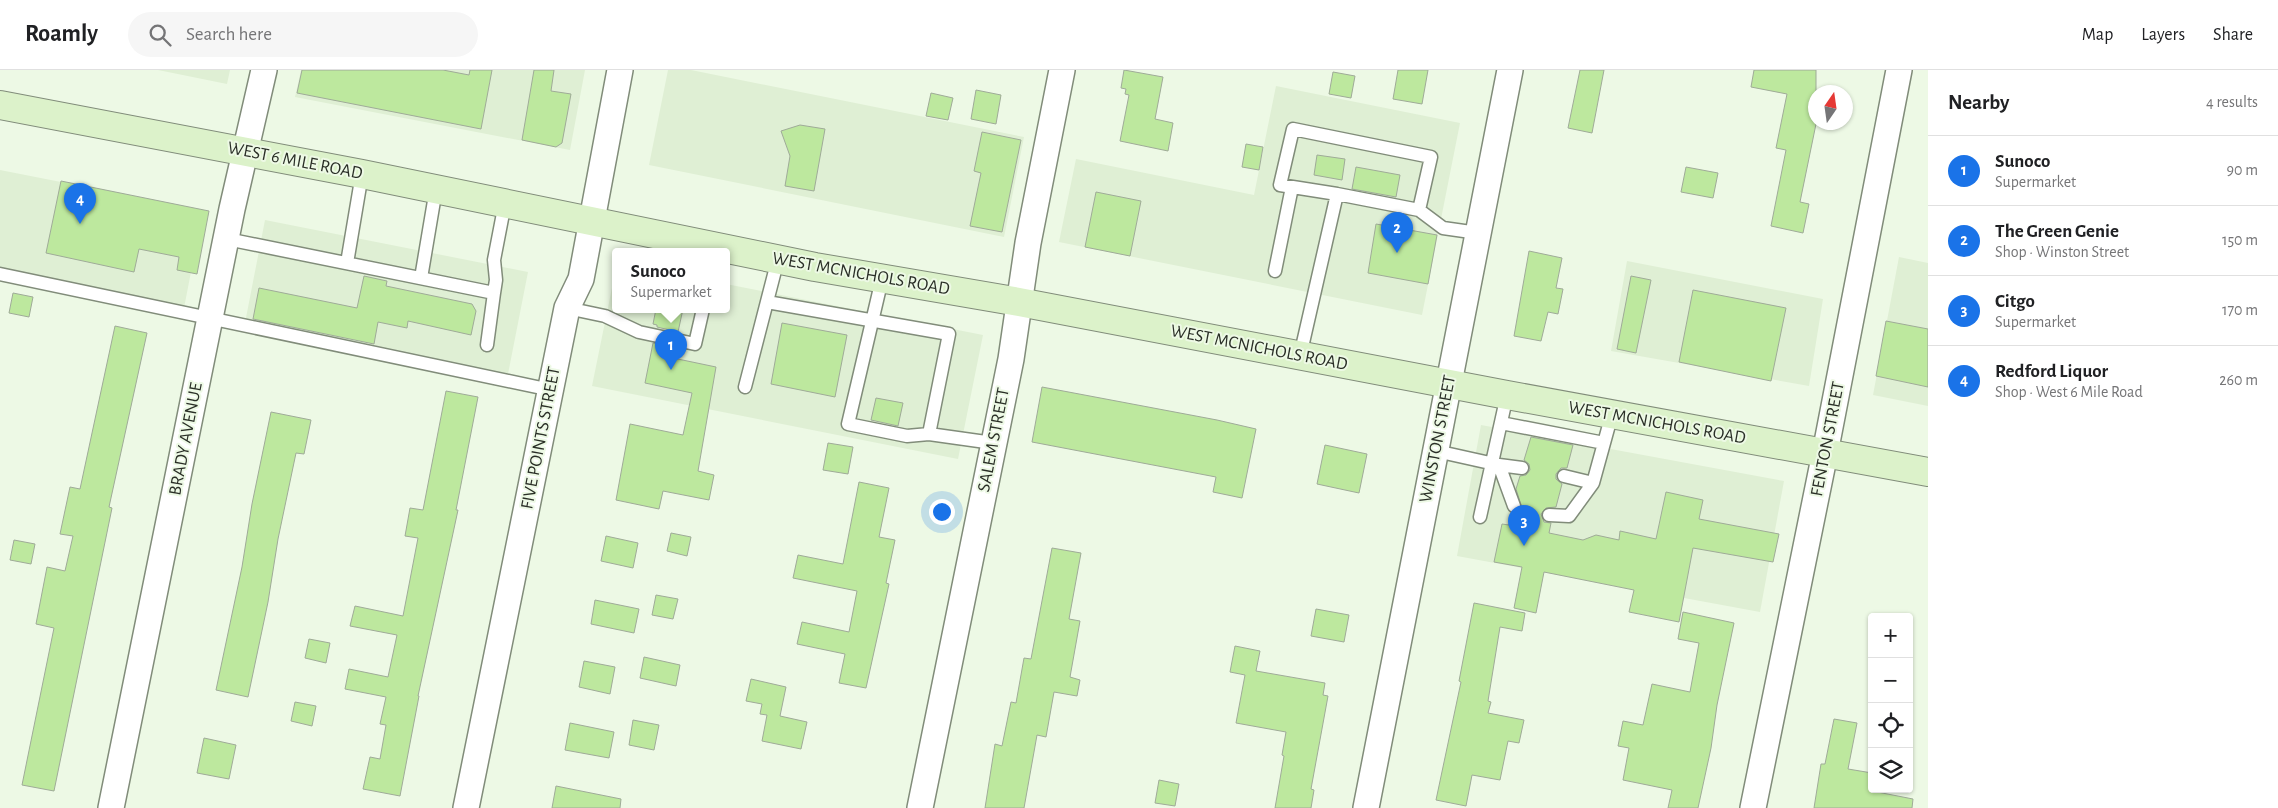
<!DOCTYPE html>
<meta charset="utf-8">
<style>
body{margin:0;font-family:"Alegreya Sans",sans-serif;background:#f6f6f6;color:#202124}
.controls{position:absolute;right:15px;bottom:15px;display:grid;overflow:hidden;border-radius:5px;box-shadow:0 1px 4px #0004}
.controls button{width:45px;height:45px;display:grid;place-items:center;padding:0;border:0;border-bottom:1px solid #e0e0e0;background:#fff;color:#202124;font:25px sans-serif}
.compass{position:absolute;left:1808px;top:15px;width:45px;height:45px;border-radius:50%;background:#fff;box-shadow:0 1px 4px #0004;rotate:13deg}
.you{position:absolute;left:941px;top:441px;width:18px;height:18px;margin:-12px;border:4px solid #fff;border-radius:50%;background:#1a73e8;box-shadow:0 0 0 8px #1a73e833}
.badge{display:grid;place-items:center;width:32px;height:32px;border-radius:50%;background:#1a73e8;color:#fff;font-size:16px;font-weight:700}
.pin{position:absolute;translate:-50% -41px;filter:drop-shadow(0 1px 2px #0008)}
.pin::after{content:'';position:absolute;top:26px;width:18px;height:15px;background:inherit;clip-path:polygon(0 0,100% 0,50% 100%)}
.popup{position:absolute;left:612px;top:178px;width:118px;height:65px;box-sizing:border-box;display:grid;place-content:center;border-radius:5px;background:#fff;filter:drop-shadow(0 1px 4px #0005);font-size:16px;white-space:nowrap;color:#757577}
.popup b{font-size:19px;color:#202124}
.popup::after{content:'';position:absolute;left:50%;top:100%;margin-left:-10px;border:10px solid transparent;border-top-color:#fff}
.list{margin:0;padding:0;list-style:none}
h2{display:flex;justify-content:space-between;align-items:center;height:65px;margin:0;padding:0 20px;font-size:21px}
h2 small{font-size:16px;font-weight:400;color:#757577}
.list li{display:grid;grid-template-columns:32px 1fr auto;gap:15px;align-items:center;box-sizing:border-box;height:70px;padding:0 20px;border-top:1px solid #e0e0e0}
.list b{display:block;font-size:19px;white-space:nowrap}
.list p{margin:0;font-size:16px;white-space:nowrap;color:#757577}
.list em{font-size:16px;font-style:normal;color:#757577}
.icon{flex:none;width:28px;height:28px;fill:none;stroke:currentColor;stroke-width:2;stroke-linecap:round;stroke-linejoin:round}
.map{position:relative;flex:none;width:1928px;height:738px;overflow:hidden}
header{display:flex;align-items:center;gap:30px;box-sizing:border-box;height:70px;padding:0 25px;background:#fff;border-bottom:1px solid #e0e0e0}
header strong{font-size:24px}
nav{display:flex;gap:28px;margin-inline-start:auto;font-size:18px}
.search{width:350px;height:45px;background:#f6f6f6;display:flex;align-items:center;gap:12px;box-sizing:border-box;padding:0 18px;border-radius:28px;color:#757577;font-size:19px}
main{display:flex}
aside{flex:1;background:#fff}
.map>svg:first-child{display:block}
.built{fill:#dfefd4}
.building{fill:#bde89e;stroke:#9fab98}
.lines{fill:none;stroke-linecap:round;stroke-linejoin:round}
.service-casing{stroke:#818c7a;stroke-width:15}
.minor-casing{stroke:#818c7a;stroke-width:28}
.secondary-casing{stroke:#818c7a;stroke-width:30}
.service{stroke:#fff;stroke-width:12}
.minor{stroke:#fff;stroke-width:25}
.secondary{stroke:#dcf2ca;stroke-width:28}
.labels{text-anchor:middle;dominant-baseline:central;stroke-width:4;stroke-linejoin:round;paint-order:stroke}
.street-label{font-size:18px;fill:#2a2f27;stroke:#edf9e5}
</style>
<header>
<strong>Roamly</strong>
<div class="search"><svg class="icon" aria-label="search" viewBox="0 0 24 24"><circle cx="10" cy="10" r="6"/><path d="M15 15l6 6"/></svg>Search here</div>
<nav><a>Map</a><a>Layers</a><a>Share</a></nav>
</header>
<main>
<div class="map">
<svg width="1928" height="738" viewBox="0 0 1928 738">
<rect width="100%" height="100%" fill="#edf9e5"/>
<path class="built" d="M158 0H230L227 14Z
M301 0H585L570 80 295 27Z
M668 0H691L1024 67 1004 167 649 95Z
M1276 16 1460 53 1422 245 1059 172 1076 89 1254 125Z
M0 100 203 140 184 238 0 201Z
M265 150 528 202 508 304 245 253Z
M1899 187 1928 193V336L1873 325Z
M1627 191 1823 229 1809 316 1611 281Z
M616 198V239H726V214L983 265 958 389 592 316Z
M1481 355 1784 411 1760 542 1457 486Z"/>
<path class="building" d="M302 0H443L469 5 470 0H492L481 59 297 23Z
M534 0H554L551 21 571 24 562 73 556 77 522 70Z
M1124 0 1163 7 1155 49 1173 53 1168 81 1120 71 1129 25 1125 24 1126 19 1121 18Z
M1398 0H1428L1422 34 1393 29Z
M1580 0H1604L1592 63 1568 58Z
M1754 0H1816V54L1800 132 1809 134 1803 163 1771 156 1786 80 1776 78 1787 24 1751 17Z
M1333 2 1355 6 1351 28 1329 24Z
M976 20 1001 25 996 54 971 49Z
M931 23 953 28 948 50 926 46Z
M800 55 825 59 814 121 785 116 790 86 781 61Z
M982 62 1021 70 1002 162 970 156 981 103 974 101Z
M1246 74 1263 77 1259 100 1242 97Z
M1317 85 1345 89 1342 110 1314 105Z
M1356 97 1400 105 1396 127 1352 119Z
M1686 97 1718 103 1713 128 1681 122Z
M61 111 209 141 197 204 177 200 179 187 139 179 134 202 46 183Z
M1096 122 1141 131 1130 186 1085 177Z
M1376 154 1437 165 1428 214 1368 203Z
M1529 181 1562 188 1556 218 1563 219 1558 244 1548 242 1541 271 1514 266Z
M364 206 387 211 386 216 472 234 476 241 471 265 408 251 407 258 378 252 374 274 253 249 259 218 357 238Z
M1631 206 1651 210 1636 283 1617 279Z
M1693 220 1786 238 1771 311 1679 292Z
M13 223 33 227 29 247 9 243Z
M656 239H683L678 262 657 257V255L653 254Z
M1886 251 1928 259V317L1876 306Z
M782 253 847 265 835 327 771 314Z
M115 256 147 263 109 437 112 438 54 721 22 715 54 558 36 554 47 497 65 501 73 466 60 464 70 417 80 419Z
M653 273 675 278 673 288 716 297 698 401 714 405 709 430 663 421 659 439 616 430 630 354 683 365 692 323 645 313Z
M1042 317 1217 350 1256 359 1242 428 1213 422 1216 407 1032 372Z
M446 321 478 327 456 440H458L418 626H419L400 726 363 719 370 687 380 689 386 655 380 654 386 627 345 619 349 599 388 607 397 565 350 556 355 536 403 546 418 468 405 466 410 438 423 440Z
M876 328 903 333 898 356 871 350Z
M271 342 311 350 304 384 296 383 278 469 268 532 248 627 216 620 242 497 252 434Z
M1531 367 1573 375 1567 398H1561L1556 404V409L1562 414 1556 437 1546 438 1541 444 1544 452 1551 453 1549 463 1583 470 1596 465 1619 470 1620 461 1656 469 1666 422 1703 430 1699 449 1779 464 1773 492 1693 478 1679 552 1629 542 1634 520 1544 502 1536 543 1514 538 1522 497 1494 492 1502 454 1509 455 1512 444 1517 443 1522 438 1516 419 1520 406 1526 405 1530 400 1529 394 1524 390Z
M828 373 853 377 848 404 823 400Z
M1325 375 1367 384 1359 423 1317 414Z
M859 412 889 418 879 467 895 470 886 513 889 514 866 618 839 613 845 584 797 574 802 552 849 562 857 521 793 508 798 485 843 494Z
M671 463 691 467 687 486 667 481Z
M606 466 638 473 633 498 601 491Z
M14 470 35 474 31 494 10 490Z
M1052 478 1081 483 1069 549 1080 551 1070 607 1080 610 1077 626 1054 622 1046 667 1037 665 1024 738H985L995 674 1002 676 1011 632 1016 633 1024 588 1031 589Z
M656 525 678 529 673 549 652 545Z
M595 530 639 539 634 563 591 554Z
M1474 533 1525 543 1522 561 1500 557 1488 631 1491 632 1488 643 1524 650 1519 673 1508 671 1500 710 1472 705 1466 736 1436 730 1461 612 1459 611Z
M1316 539 1349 545 1344 572 1311 566Z
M1683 542 1734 553 1717 635 1711 678 1698 738H1668L1672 720 1623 710 1629 678 1618 676 1623 651 1643 655 1652 614 1690 622 1699 573 1678 569Z
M309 569 330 573 326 593 305 588Z
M1235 576 1260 581 1256 601 1325 613 1323 625 1328 626 1311 719 1314 720 1311 738H1275L1284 686 1282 685 1286 662 1236 653 1245 605 1230 602Z
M644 587 680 595 676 616 640 608Z
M584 591 615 597 610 624 579 617Z
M751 609 786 617 780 646 807 652 801 679 762 671 767 645 760 644 762 634 746 631Z
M295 632 316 636 312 656 291 651Z
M1834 649 1857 653 1848 699 1872 703V721L1913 729 1912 738H1814L1821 694H1825Z
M633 650 659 655 654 680 629 675Z
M570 653 614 662 609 688 565 680Z
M204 668 236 675 229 709 197 703Z
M1159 710 1179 714 1175 736 1155 733Z
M556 716 621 729 620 738H552Z"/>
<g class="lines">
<defs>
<path id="service" d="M1419 140 1443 158 1478 163
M227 169 494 223 496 210 494 190 505 133
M347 193 362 104
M1275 201 1292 117
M0 204 551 320
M421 208 436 119
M882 209 848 354 907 366 929 364
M767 232 949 264 929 364 993 373
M567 238 605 246 639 262 695 274 703 239
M487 275 494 223
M1300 286 1337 124 1280 115 1293 59 1431 87 1419 140 1337 124
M745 317 778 189
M1501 353 1604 373
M1436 381 1499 395 1522 398
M1499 395 1514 436
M1564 406 1593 413 1612 344
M1549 445 1569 446 1593 413
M1480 447 1507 325"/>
<path id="minor" d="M111 738 232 139 264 0
M466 738 567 238 581 209 620 0
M920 738 1011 289 1028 173 1062 0
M1366 738 1510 0
M1753 738 1825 383 1899 0"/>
<path id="secondary" d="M0 35 362 104 815 197 1019 232 1507 325 1928 402"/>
</defs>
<use href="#service" class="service-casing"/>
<use href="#minor" class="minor-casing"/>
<use href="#secondary" class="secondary-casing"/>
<use href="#service" class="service"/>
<use href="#minor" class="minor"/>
<use href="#secondary" class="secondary"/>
</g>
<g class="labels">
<g class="street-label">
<text transform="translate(295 91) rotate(11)">WEST 6 MILE ROAD</text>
<text transform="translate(861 204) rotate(10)">WEST MCNICHOLS ROAD</text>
<text transform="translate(1259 278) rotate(11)">WEST MCNICHOLS ROAD</text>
<text transform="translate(1657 353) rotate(10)">WEST MCNICHOLS ROAD</text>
<text transform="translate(541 368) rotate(-79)">FIVE POINTS STREET</text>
<text transform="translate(186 369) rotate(-79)">BRADY AVENUE</text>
<text transform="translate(1438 369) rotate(-79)">WINSTON STREET</text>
<text transform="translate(1828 369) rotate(-79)">FENTON STREET</text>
<text transform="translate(994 370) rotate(-79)">SALEM STREET</text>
</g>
</g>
</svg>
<div class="controls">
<button>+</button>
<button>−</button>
<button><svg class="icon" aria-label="locate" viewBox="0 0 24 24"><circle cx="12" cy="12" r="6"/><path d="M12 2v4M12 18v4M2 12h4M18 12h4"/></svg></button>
<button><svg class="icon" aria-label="layers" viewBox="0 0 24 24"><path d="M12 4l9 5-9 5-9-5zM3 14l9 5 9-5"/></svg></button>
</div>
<svg class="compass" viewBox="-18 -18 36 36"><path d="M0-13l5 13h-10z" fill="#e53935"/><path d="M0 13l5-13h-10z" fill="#757577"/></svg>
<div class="you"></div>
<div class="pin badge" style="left:671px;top:300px">1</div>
<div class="popup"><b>Sunoco</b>Supermarket</div>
<div class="pin badge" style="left:1397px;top:183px">2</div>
<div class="pin badge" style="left:1524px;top:476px">3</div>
<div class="pin badge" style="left:80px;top:154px">4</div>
</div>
<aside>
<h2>Nearby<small>4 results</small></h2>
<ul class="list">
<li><span class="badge">1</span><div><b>Sunoco</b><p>Supermarket</p></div><em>90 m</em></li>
<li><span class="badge">2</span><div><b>The Green Genie</b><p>Shop · Winston Street</p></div><em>150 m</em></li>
<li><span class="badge">3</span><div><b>Citgo</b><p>Supermarket</p></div><em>170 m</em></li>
<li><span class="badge">4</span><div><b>Redford Liquor</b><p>Shop · West 6 Mile Road</p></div><em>260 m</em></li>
</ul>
</aside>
</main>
